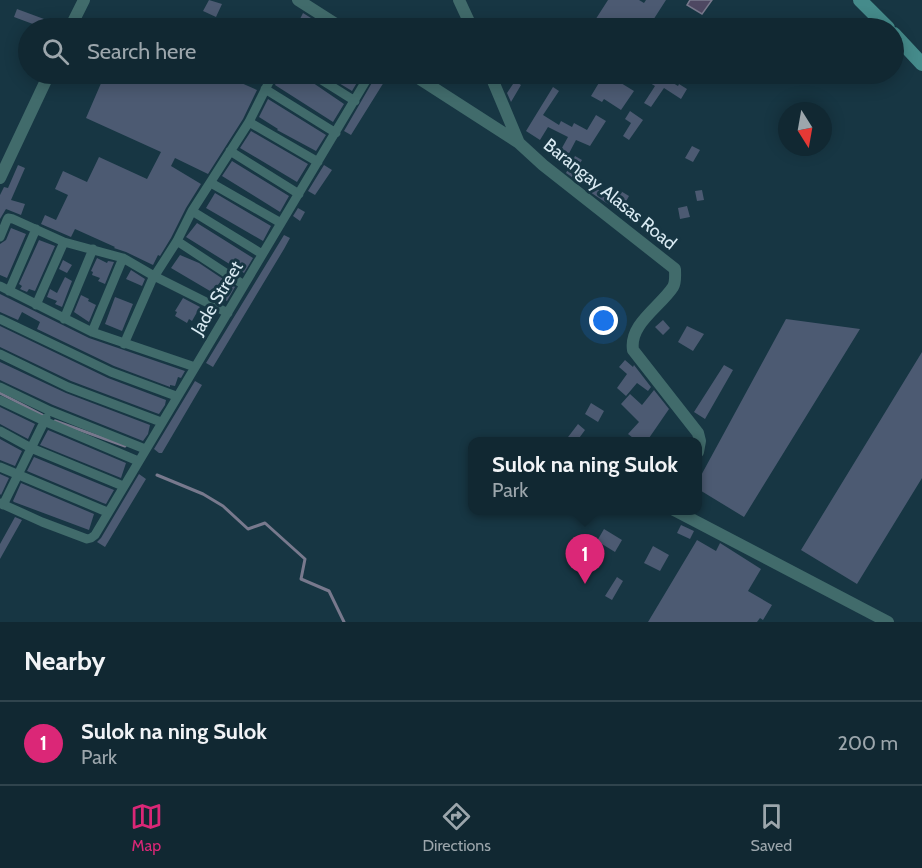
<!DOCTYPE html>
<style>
body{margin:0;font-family:Cabin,sans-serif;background:#1a303a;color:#f1f3f6}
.compass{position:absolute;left:778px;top:102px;width:54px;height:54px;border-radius:50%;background:#112832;box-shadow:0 3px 15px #0003;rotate:169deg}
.you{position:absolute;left:604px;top:321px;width:21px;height:21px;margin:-15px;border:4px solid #fff;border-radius:50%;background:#1a73e8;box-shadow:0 0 0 9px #1a73e833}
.badge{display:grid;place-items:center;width:39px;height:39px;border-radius:50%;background:#db2777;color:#fff;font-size:20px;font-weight:700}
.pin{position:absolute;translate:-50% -50px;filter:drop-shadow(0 2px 3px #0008)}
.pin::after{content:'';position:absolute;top:32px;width:21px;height:18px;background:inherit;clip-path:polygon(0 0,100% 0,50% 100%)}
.popup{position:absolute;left:468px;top:437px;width:234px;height:78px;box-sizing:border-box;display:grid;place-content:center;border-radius:12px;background:#112832;filter:drop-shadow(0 2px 4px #0005);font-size:20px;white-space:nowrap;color:#9ca6ac}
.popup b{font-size:22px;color:#f1f3f6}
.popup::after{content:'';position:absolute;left:50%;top:100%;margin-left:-12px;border:12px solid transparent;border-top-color:#112832}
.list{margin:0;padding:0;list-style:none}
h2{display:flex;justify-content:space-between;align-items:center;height:78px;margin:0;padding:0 24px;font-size:26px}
h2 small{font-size:20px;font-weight:400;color:#9ca6ac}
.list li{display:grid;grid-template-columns:39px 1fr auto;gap:18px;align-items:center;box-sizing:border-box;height:84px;padding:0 24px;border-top:2px solid #30444d}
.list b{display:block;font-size:22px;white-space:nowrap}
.list p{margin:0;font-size:20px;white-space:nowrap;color:#9ca6ac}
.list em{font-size:20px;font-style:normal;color:#9ca6ac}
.icon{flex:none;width:33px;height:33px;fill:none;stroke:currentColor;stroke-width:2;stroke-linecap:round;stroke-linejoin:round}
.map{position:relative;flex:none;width:922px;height:622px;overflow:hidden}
.search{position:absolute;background:#112832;box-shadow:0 3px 15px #0003;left:18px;right:18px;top:18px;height:66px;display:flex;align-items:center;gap:15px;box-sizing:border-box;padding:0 21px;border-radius:33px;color:#9ca6ac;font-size:22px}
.sheet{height:162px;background:#112832}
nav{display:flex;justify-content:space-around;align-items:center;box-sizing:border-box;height:84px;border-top:2px solid #30444d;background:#112832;font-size:16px;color:#9ca6ac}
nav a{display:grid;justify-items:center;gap:3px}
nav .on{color:#db2777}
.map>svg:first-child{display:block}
.water{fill:#4e4862;stroke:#78798d;stroke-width:1.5}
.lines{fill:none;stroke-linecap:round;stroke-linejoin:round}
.stream{stroke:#78798d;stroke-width:3}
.building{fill:#4c5a72}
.minor{stroke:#416b6b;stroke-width:9}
.tertiary{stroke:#416b6b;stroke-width:12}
.secondary{stroke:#458b8b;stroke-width:14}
.labels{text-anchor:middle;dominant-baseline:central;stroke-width:6;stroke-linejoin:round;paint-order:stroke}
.street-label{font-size:18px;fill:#d9eaf2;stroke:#173643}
</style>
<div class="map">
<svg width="922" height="622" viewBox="0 0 922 622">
<rect width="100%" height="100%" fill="#173643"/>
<path class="water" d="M690 0H712L702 14 687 5Z"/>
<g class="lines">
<path class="stream" d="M0 393 44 416
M55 421 125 446
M157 475 203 494 223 506 248 529 265 523 305 559 301 579 329 591 344 622"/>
</g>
<path class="building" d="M209 0 222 4 216 17 203 11Z
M608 0H639L644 3 646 0H666L648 28H590Z
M17 9 44 19 41 27 14 17Z
M303 13 327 28H312L307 22 299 21Z
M274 21 291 28H270Z
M105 74H221L257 90 243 119 208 174 175 158 171 166 201 184 186 208 171 238 160 256 158 255 153 265 126 252 114 248 115 247 75 229 71 237 41 224 45 215 56 220 68 195 55 189 63 171 87 182 99 157 147 179 161 152 86 118Z
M289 74H300L344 104 333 122 275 85 279 77 284 80Z
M324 74H362L352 91Z
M377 74H389L351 135 344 131Z
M560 74H578L573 82Z
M588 74H620L616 80 634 91 621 110 604 99 602 102 591 96 600 81Z
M635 74H658L678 86 679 84 687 89 681 99 664 88 651 107 644 103 655 86Z
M515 81 521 85 511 102 507 93Z
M553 87 559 91 543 115 559 125 561 121 572 127 574 123 587 130 596 115 606 121 590 146 576 140 566 159 558 155 568 137 548 127 540 140 526 131Z
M268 99 326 135 316 151 277 130 278 129 259 117Z
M630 111 643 120 629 140 623 136 631 123 625 119Z
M251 131 308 164 297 182 240 148Z
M692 146 700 150 693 162 685 158Z
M575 156 582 160 572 177 566 173Z
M232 161 289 196 280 212 222 176Z
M18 165 25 168 11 200 25 204 21 215 6 209 0 219V195L4 187 8 188Z
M324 165 332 170 315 195 308 191Z
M594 186 612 201 619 190 629 196 620 212 590 192Z
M702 190 704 200 697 201 695 191Z
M215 193 271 226 263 241 206 208Z
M687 206 690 217 680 219 678 208Z
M298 208 305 212 300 221 293 216Z
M197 223 253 258 244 273 186 237Z
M11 228 26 234 7 278 0 275V244L6 240Z
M284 235 290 238 284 249 213 367 206 363Z
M39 240 55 246 35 291 29 289 27 292 20 289 22 286 19 284Z
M180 255 199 263 235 287 227 301 171 268Z
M97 258 107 263 108 261 114 262 105 284 98 281 100 278 92 275 93 272 91 271Z
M63 260 72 265 67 273 59 269Z
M131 270 145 279 142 286 126 279Z
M65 277 72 281 62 307 55 304 57 301 47 297 50 289 57 293Z
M0 294 89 338 185 371 181 378 178 377 175 386 170 385V387L114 366 37 329 40 322 22 312 18 320 0 312Z
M81 295 89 299 88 301 96 305 89 322 74 312Z
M115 297 133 304 122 331 105 324Z
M183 298 200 307 192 321 189 319 187 323 175 316 177 312 175 311Z
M786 319 860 329 744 517 698 489V481Z
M663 320 670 328 663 335 655 327Z
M0 326 108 378 166 400 165 405 159 414 156 413 71 381 0 347Z
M687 326 704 334 693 351 678 342Z
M922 352V478L857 584 801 550Z
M625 360 633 367 634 365 651 387 648 391 637 383 626 396 617 388 627 374 619 367Z
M0 362 66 393 150 425 148 434 143 441 53 405 2 381 0 380Z
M724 365 733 370 705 419 694 412Z
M195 381 202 385 162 453H159L154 449Z
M654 390 669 409 647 441H637L628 434 639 422 621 404 630 394 642 405Z
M591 403 604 411 598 422 585 414Z
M0 407 35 424 28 439 0 424Z
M578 424 585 430 577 441H565Z
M48 430 126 463 121 478 40 445Z
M0 439 22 451 15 466 0 460Z
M34 457 114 490 106 504 103 503 27 471Z
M0 474 9 478 1 495 0 494Z
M139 474 146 479 105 547 97 542 101 538Z
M21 483 94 514 89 530 14 502 13 501Z
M15 517 22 520 0 559V544Z
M681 525 694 531 690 539 677 533Z
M604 529 622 540 615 552 597 541Z
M697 540 716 551 720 543 761 569 748 591 772 605 763 620 760 618 757 622H648Z
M653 546 669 555 660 571 644 563Z
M617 577 623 581 612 600 605 596Z"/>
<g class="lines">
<path class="minor" d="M299 28H304
M312 74 355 101
M265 89 336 133
M249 122 318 162
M230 151 299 194
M211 183 281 223
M192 211 262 254
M0 237 7 220 8 218 13 219 64 242 123 258 154 276 228 313
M177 241 244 285
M0 286 92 332 195 367
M9 291 36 229
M36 305 64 242
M0 319 111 372 176 396
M64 319 93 249
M92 332 123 258
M124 344 152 280 177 241 192 211 249 122 273 74
M0 354 68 387 161 422
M0 387 50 411 145 449
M0 400 44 421 138 461
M0 431 31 448 123 486
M0 467 107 512
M0 503 42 522 87 539 91 538 95 535 370 74
M3 505 46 418"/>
<path class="tertiary" d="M298 0 342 28
M459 0 472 28
M70 28 84 0
M412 74 519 143 543 165 675 269C675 275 676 282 673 287 660 307 629 324 633 350L698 433 700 441 698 452
M490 74 519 143
M0 178 49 74
M674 510 888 622"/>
<path class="secondary" d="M860 0 888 28
M894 34 922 64"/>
</g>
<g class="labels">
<g class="street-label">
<text transform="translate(610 194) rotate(39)">Barangay Alasas Road</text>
<text transform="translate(217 298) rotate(-59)">Jade Street</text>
</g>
</g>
</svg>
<svg class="compass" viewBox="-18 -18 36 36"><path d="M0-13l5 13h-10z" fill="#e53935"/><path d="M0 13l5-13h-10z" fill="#9ca6ac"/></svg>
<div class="you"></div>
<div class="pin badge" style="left:585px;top:584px">1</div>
<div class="popup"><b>Sulok na ning Sulok</b>Park</div>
<div class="search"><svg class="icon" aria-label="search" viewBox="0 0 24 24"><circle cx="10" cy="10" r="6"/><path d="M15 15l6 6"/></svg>Search here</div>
</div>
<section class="sheet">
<h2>Nearby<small></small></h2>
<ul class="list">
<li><span class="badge">1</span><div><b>Sulok na ning Sulok</b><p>Park</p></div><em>200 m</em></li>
</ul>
</section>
<nav>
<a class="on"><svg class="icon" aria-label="map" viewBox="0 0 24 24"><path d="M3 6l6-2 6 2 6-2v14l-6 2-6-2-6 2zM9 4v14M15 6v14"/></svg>Map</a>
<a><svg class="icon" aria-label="directions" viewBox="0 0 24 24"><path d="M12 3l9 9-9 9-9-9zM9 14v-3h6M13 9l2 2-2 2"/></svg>Directions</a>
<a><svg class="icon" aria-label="saved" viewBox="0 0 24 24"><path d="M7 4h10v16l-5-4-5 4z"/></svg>Saved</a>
</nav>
